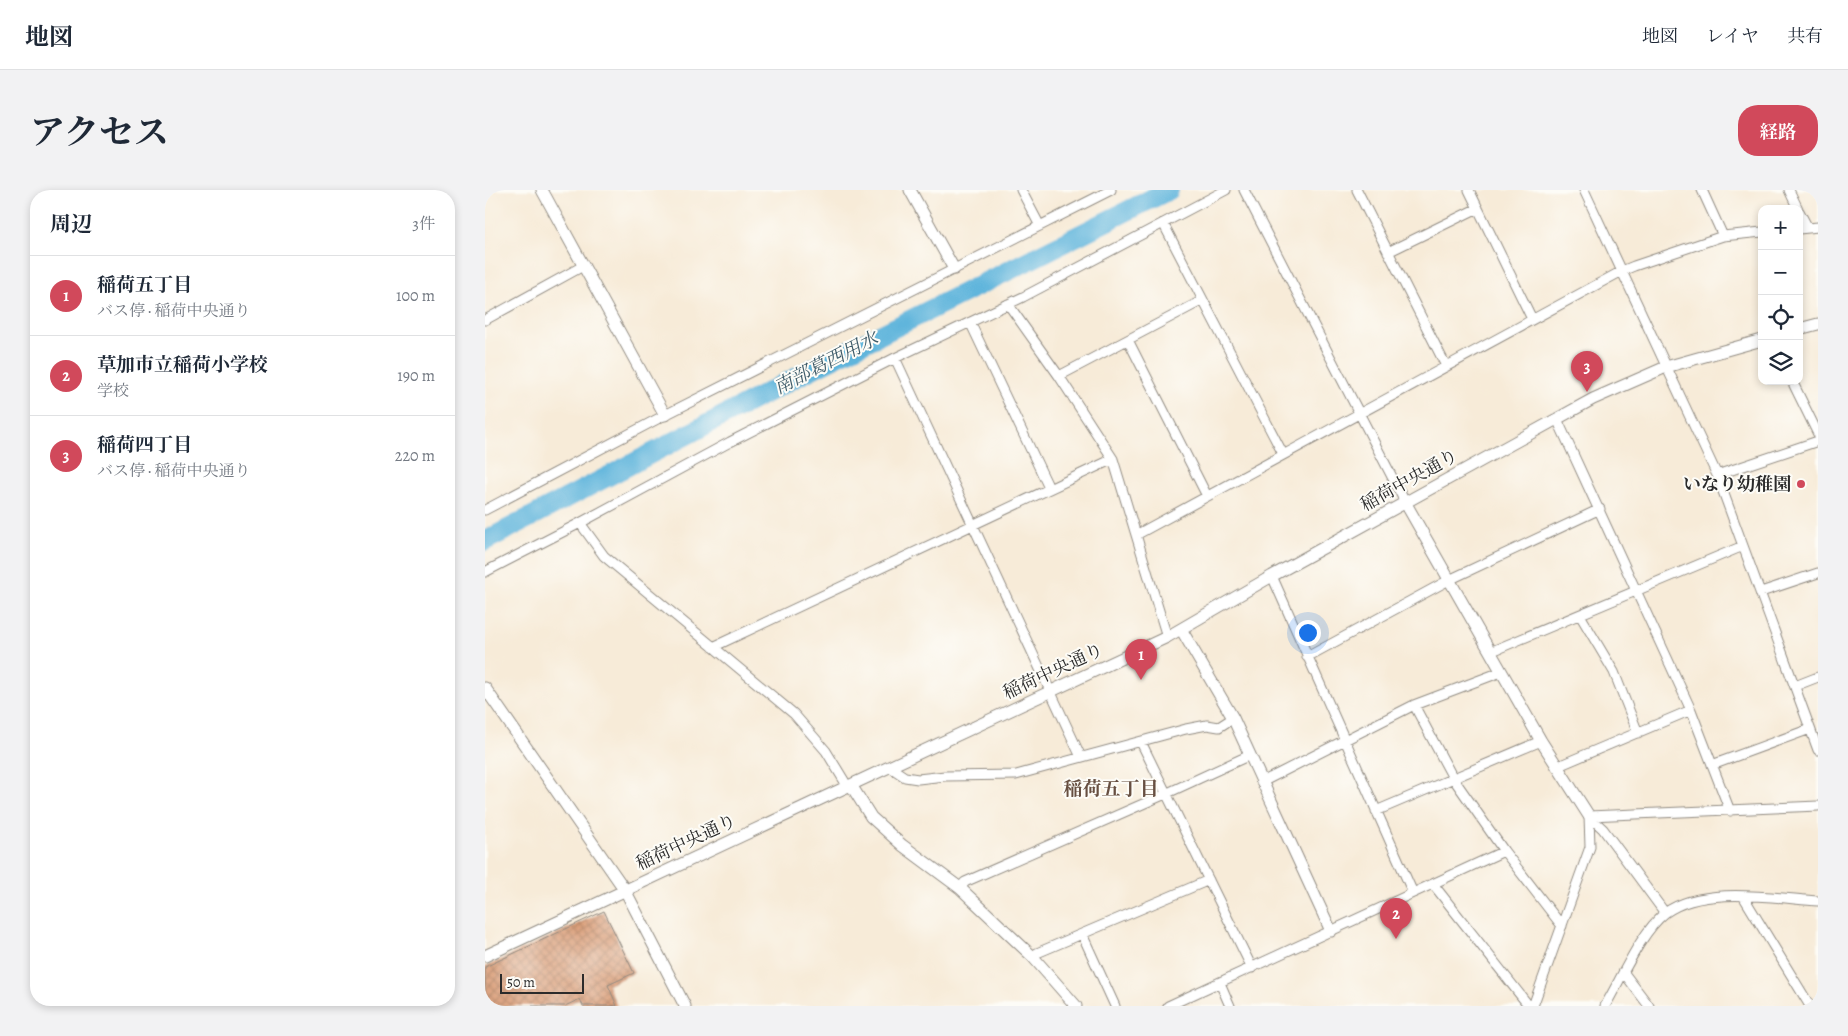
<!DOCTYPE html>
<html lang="ja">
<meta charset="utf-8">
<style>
body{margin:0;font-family:Alegreya,"Noto Serif JP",serif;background:#f2f2f3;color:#1f2937}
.controls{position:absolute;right:15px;top:15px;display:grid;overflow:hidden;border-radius:10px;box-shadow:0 2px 8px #0003}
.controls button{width:45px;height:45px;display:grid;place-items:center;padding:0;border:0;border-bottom:1px solid #e0e1e3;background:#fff;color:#1f2937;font:25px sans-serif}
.scale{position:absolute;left:15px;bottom:12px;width:84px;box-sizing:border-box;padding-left:5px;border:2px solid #2b2b2b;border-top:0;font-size:14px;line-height:18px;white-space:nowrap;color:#2b2b2b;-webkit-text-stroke:4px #fdfcf7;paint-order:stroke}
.you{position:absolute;left:822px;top:442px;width:18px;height:18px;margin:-12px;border:4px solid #fff;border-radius:50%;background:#1a73e8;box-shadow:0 0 0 8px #1a73e833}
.badge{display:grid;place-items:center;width:32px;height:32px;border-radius:50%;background:#d1495b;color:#fff;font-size:16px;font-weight:700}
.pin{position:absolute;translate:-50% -41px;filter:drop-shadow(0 1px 2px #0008)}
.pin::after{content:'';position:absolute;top:26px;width:18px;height:15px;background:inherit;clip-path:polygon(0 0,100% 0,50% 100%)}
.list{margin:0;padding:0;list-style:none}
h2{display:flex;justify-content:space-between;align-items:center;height:65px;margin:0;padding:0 20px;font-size:21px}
h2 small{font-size:16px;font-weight:400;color:#747a83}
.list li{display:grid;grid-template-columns:32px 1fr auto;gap:15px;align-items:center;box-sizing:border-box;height:80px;padding:0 20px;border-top:1px solid #e0e1e3}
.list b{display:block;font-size:19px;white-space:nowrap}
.list p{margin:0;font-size:16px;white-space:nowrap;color:#747a83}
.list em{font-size:16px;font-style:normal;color:#747a83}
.icon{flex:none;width:28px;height:28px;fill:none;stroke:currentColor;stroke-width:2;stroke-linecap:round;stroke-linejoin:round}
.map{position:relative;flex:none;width:1333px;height:816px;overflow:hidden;border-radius:20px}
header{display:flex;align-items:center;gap:30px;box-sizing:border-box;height:70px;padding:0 25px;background:#fff;border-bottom:1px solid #e0e1e3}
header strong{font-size:24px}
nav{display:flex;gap:28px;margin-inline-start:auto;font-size:18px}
.intro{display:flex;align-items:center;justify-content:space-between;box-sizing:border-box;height:120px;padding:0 30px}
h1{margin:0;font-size:35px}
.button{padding:12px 22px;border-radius:20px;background:#d1495b;color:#fff;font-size:18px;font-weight:700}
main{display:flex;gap:30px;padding:0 30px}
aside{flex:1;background:#fff;border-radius:20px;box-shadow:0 2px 8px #0003}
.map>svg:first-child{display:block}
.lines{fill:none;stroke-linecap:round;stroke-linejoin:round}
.river{stroke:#60b5dc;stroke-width:20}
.building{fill:url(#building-cross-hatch)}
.minor-casing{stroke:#918b82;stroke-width:11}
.tertiary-casing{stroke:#918b82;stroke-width:13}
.minor{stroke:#fff;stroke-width:9}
.tertiary{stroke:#fff;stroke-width:11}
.poi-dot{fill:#d1495b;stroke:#fdfcf7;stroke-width:2}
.labels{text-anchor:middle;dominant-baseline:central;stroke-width:4;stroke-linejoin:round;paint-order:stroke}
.street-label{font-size:18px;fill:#2b2b2b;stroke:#fdfcf7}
.poi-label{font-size:18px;font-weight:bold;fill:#2b2b2b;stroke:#fdfcf7;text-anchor:end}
.water-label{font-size:19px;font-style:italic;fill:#3e5b69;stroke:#fdfcf7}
.neighbourhood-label{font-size:19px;font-weight:bold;fill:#674f41;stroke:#fdfcf7}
</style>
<header>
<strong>地図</strong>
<nav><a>地図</a><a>レイヤ</a><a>共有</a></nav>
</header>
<div class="intro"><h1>アクセス</h1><a class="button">経路</a></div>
<main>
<aside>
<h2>周辺<small>3件</small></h2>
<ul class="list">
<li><span class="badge">1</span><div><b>稲荷五丁目</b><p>バス停 · 稲荷中央通り</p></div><em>100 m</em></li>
<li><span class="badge">2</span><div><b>草加市立稲荷小学校</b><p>学校</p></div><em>190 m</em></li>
<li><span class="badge">3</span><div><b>稲荷四丁目</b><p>バス停 · 稲荷中央通り</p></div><em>220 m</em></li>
</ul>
</aside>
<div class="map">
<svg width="1333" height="816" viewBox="0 0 1333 816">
<defs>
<pattern id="building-cross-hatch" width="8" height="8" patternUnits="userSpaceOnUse" patternTransform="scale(1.25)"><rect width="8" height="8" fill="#d6936a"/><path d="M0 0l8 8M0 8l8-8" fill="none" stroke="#ae7857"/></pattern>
</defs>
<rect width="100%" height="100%" fill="#fdfcf7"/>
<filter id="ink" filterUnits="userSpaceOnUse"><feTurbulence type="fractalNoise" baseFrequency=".02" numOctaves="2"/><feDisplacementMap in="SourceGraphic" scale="10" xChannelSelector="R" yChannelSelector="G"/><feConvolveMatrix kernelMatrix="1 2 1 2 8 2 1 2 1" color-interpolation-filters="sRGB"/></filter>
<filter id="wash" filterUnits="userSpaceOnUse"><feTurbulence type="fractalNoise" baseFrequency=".0096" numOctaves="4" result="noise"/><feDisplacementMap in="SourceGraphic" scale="20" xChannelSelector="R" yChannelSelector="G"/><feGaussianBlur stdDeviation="1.12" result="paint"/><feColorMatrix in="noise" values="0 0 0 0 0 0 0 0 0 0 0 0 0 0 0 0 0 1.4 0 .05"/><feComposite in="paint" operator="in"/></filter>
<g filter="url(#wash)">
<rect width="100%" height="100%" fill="#f7ebd8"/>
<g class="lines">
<path class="river" d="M0 351 333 176 684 0"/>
</g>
<g id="blocks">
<path class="building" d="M119 721 149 783 123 795 132 816H98L95 809 80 816H0V777Z"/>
</g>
</g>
<g filter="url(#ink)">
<use href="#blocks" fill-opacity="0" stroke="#918b82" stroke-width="1"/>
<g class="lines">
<defs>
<path id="minor" d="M536 0 555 36
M759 0 920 312
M872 0 961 176
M984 0 1047 129
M1099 0 1232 285 1333 560
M1217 0 1238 46
M1304 0 1313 19
M1314 21 1323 38
M678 33 798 264
M1314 39 1333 37
M903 62 993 18
M523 114 574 186 628 269 682 447
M0 130 98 76
M485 132 564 298
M643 150 722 306
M410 168 596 567
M574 186 718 110
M1307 191 1333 244
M1072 229 1206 520 1245 621
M1232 285 1333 251
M0 320 180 225 626 0
M95 333 119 366 309 524 341 561 363 597
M651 345 1137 81 1149 76 1238 46 1277 42
M0 382 95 333 245 252 410 168 538 107 741 0
M787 386 928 703
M1276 402 1333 383
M1095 425 1129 482 1153 543
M228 457 628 269
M1005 462 1258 356
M822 467 964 390 1115 319
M1310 496 1333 487
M929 515 968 588 1019 661 1077 736
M656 552 767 778
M1227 575 1325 539
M405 577 420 587 433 589 460 586 531 585 701 539 722 535 734 537 748 528
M1071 577 1206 520
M777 592 929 515 1016 482
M891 621 1056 551
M1104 626 1333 616
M1104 626 1118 639 1180 723
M948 694 1044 816
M475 698 480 692 676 606 765 565
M1258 706 1325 816
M597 744 630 816
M548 767 552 763 724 690
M1139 783 1164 816
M735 793 745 816
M683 816 1019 661
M1048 816 1105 657 1104 626
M1120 816C1136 789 1156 742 1180 723 1217 695 1289 708 1333 711"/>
<path id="tertiary" d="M57 0 180 225
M425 0 469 79
M1314 139 1333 134
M920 312 1056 551 1104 626
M696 439 748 528 846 741
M0 498 140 700 200 816
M366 595 386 627 417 655 475 698 548 767 591 816
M0 766 682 447 787 386 1108 209 1181 177 1277 150"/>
</defs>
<use href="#minor" class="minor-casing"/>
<use href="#tertiary" class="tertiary-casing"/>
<use href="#minor" class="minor"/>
<use href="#tertiary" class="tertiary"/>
</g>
</g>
<circle class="poi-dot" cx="1316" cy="294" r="5"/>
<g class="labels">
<g class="street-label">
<text transform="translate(924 290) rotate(-29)">稲荷中央通り</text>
<text transform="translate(568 481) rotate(-25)">稲荷中央通り</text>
<text transform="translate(201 652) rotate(-25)">稲荷中央通り</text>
</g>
<g class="poi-label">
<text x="1306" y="294">いなり幼稚園</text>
</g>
<g class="water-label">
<text transform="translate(341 173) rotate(-27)">南部葛西用水</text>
</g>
<g class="neighbourhood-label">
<text x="626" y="599">稲荷五丁目</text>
</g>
</g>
</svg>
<div class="controls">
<button>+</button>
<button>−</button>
<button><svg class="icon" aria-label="locate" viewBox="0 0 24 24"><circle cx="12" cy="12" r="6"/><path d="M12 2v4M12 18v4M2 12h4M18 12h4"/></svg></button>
<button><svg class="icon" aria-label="layers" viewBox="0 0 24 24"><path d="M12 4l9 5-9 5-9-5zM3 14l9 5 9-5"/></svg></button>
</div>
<div class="scale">50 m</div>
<div class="you"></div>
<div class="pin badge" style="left:656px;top:490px">1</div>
<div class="pin badge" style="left:911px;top:749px">2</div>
<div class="pin badge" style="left:1102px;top:202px">3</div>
</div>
</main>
